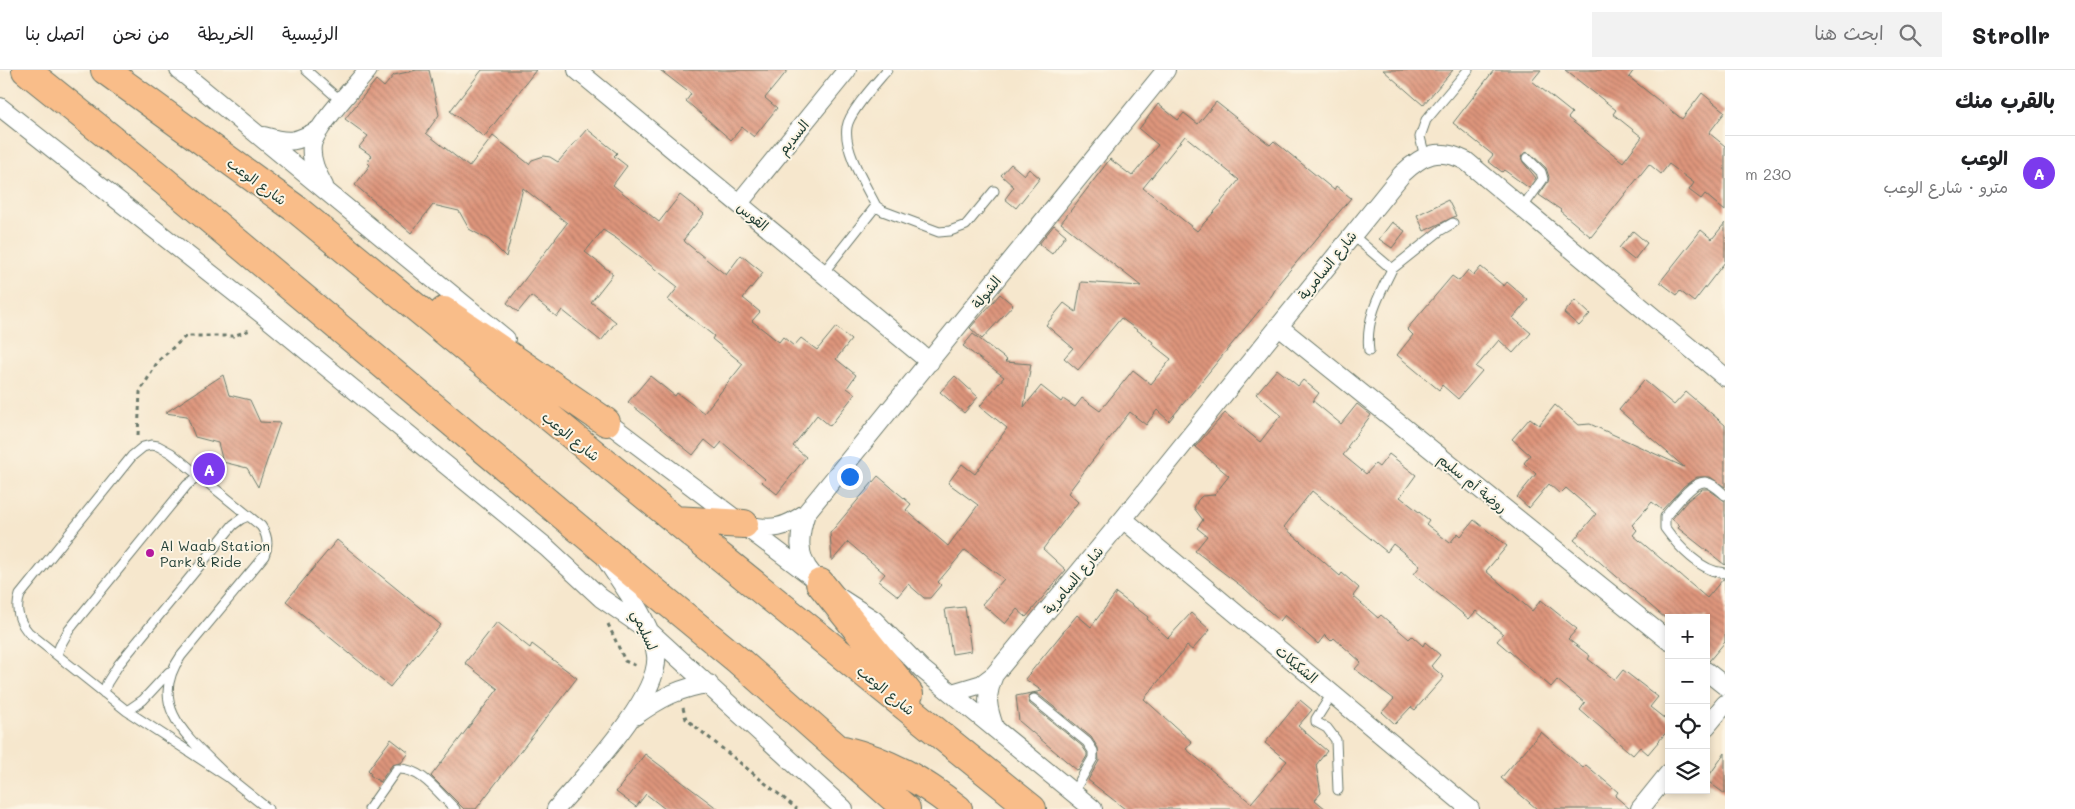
<!DOCTYPE html>
<html lang="ar">
<meta charset="utf-8">
<style>
body{margin:0;font-family:Mali,"Playpen Sans Arabic",sans-serif;background:#f2f2f2;color:#202124;direction:rtl}
.controls{position:absolute;right:15px;bottom:15px;display:grid;overflow:hidden;border-radius:0px;box-shadow:0 2px 8px #0003}
.controls button{width:45px;height:45px;display:grid;place-items:center;padding:0;border:0;border-bottom:1px solid #e0e0e0;background:#fff;color:#202124;font:25px sans-serif}
.you{position:absolute;left:849px;top:406px;width:18px;height:18px;margin:-12px;border:4px solid #fff;border-radius:50%;background:#1a73e8;box-shadow:0 0 0 8px #1a73e833}
.badge{display:grid;place-items:center;width:32px;height:32px;border-radius:50%;background:#7c3aed;color:#fff;font-size:16px;font-weight:700}
.pin{position:absolute;translate:-50% -50%;border:2px solid #fff;box-shadow:0 1px 5px #0006}
.list{margin:0;padding:0;list-style:none}
h2{display:flex;justify-content:space-between;align-items:center;height:65px;margin:0;padding:0 20px;font-size:21px}
h2 small{font-size:16px;font-weight:400;color:#757577}
.list li{display:grid;grid-template-columns:32px 1fr auto;gap:15px;align-items:center;box-sizing:border-box;height:75px;padding:0 20px;border-top:1px solid #e0e0e0}
.list b{display:block;font-size:19px;white-space:nowrap}
.list p{margin:0;font-size:16px;white-space:nowrap;color:#757577}
.list em{font-size:16px;font-style:normal;color:#757577}
.icon{flex:none;width:28px;height:28px;fill:none;stroke:currentColor;stroke-width:2;stroke-linecap:round;stroke-linejoin:round}
.map{position:relative;flex:none;width:1725px;height:739px;overflow:hidden;direction:ltr}
header{display:flex;align-items:center;gap:30px;box-sizing:border-box;height:70px;padding:0 25px;background:#fff;border-bottom:1px solid #e0e0e0}
header strong{font-size:24px}
nav{display:flex;gap:28px;margin-inline-start:auto;font-size:18px}
.search{width:350px;height:45px;background:#f2f2f2;display:flex;align-items:center;gap:12px;box-sizing:border-box;padding:0 18px;border-radius:0px;color:#757577;font-size:19px}
main{display:flex}
aside{flex:1;background:#fff}
.map>svg:first-child{display:block}
.building{fill:url(#building-back-hatch);fill-rule:evenodd}
.lines{fill:none;stroke-linecap:round;stroke-linejoin:round}
.lane-casing{stroke:#6a786a;stroke-width:11}
.street-casing{stroke:#6a786a;stroke-width:20}
.primary-casing{stroke:#6a786a;stroke-width:30}
.path{stroke:#6a786a;stroke-width:3;stroke-dasharray:4 4;stroke-linecap:butt}
.lane{stroke:#fff;stroke-width:9}
.street{stroke:#fff;stroke-width:18}
.primary{stroke:#f9bd89;stroke-width:28}
.poi-dot{fill:#b5179e;stroke:#fcf5e5;stroke-width:2}
.labels{text-anchor:middle;dominant-baseline:central;stroke-width:4;stroke-linejoin:round;paint-order:stroke}
.street-label{font-size:14px;fill:#1f3d34;stroke:#fcf5e5}
.poi-label{font-size:14px;fill:#1f3d34;stroke:#fcf5e5;text-anchor:start}
</style>
<header>
<strong>Strollr</strong>
<div class="search"><svg class="icon" aria-label="search" viewBox="0 0 24 24"><circle cx="10" cy="10" r="6"/><path d="M15 15l6 6"/></svg>ابحث هنا</div>
<nav><a>الرئيسية</a><a>الخريطة</a><a>من نحن</a><a>اتصل بنا</a></nav>
</header>
<main>
<aside>
<h2>بالقرب منك<small></small></h2>
<ul class="list">
<li><span class="badge">A</span><div><b>الوعب</b><p>مترو · شارع الوعب</p></div><em>230 m</em></li>
</ul>
</aside>
<div class="map">
<svg width="1725" height="739" viewBox="0 0 1725 739">
<defs>
<pattern id="building-back-hatch" width="6" height="6" patternUnits="userSpaceOnUse" patternTransform="scale(1.25)"><rect width="6" height="6" fill="#de957c"/><path d="M-1 5l2 2M0 0l6 6M5-1l2 2" fill="none" stroke="#b37b66"/></pattern>
</defs>
<rect width="100%" height="100%" fill="#fcf5e5"/>
<filter id="ink" filterUnits="userSpaceOnUse"><feTurbulence type="fractalNoise" baseFrequency=".02" numOctaves="2"/><feDisplacementMap in="SourceGraphic" scale="10" xChannelSelector="R" yChannelSelector="G"/><feConvolveMatrix kernelMatrix="1 2 1 2 8 2 1 2 1" color-interpolation-filters="sRGB"/></filter>
<filter id="wash" filterUnits="userSpaceOnUse"><feTurbulence type="fractalNoise" baseFrequency=".0096" numOctaves="4" result="noise"/><feDisplacementMap in="SourceGraphic" scale="20" xChannelSelector="R" yChannelSelector="G"/><feGaussianBlur stdDeviation="1.12" result="paint"/><feColorMatrix in="noise" values="0 0 0 0 0 0 0 0 0 0 0 0 0 0 0 0 0 1.4 0 .05"/><feComposite in="paint" operator="in"/></filter>
<g filter="url(#wash)">
<rect width="100%" height="100%" fill="#f6e7cd"/>
<g id="blocks">
<path class="building" d="M417 0H429L439 45 426 63 469 97 493 66 529 94 532 90 544 86 550 87 558 92 587 59 617 83 614 86 627 96 613 115 659 152 680 125 704 144 684 169 685 172 726 205 741 185 763 203 743 228 760 242 752 251 779 272 783 267 794 276 801 268 817 280 836 257 851 270 836 289 856 305 847 318 855 324 830 356 817 345 793 376 806 387 777 424 762 412 765 409 722 372 716 379 705 370 693 385 628 332 650 306 675 326 677 323 704 343 743 294 712 269 714 266 668 230 678 217 617 169 603 160 585 182 613 204 591 232 616 252 601 271 562 240 557 247 531 226 518 242 507 233 567 153 523 118 506 187 489 170 469 159 459 141 433 135 411 163 355 115 370 95 367 92 372 86 359 77 368 66 345 49 376 10 384 17 394 5Z
M482 0H536L484 67 450 41Z
M660 0H788L765 28 777 38 754 67 742 57 731 70 686 31 691 24Z
M1383 0H1453L1423 35Z
M1494 0H1541L1532 11 1572 43 1568 48 1623 92 1642 67 1613 44 1616 40 1565 0H1634L1629 7 1682 49 1702 23 1725 42 1709 63 1725 76V141L1705 124 1701 129 1689 120 1694 113 1669 94 1661 104 1649 94 1591 167 1560 141 1561 140 1539 125 1548 112 1549 107 1546 98 1531 84 1525 82 1521 87 1523 92 1536 108 1529 118 1504 100 1502 102 1488 91 1493 85 1453 53Z
M1216 32 1270 75 1274 71 1334 120 1336 116 1351 128 1279 213 1272 225 1169 351 1157 340 1146 355 1130 342 1089 395 1068 423 1078 432 1043 479 1066 500 1026 547 1017 539 1005 554 982 534 1004 509 965 480 938 512 941 515 930 528H924L908 514 898 526 879 511 885 504 848 472 832 491 830 463 878 406 911 434 906 440 948 476 978 435 948 413 962 394 975 404 1007 358 980 336 1004 307 963 276 973 264 1007 290 1005 292 1031 294 1024 337 1041 316 1061 332 1063 329 1075 337 1082 328 1100 341 1133 300 1151 314 1171 289 1152 274 1153 272 1121 248 1078 300 1064 288 1073 278 1046 255 1064 233 1076 242 1081 212 1141 216 1061 153 1110 89 1132 106 1158 75 1139 59 1158 34 1178 50 1184 43 1198 54ZM1185 66 1239 110 1221 132 1222 133 1197 161 1143 118Z
M1011 94 1024 105 1029 99 1040 108 1016 138 1005 129 1014 117 1001 105Z
M1448 130 1456 146 1424 161 1417 145Z
M1392 152 1405 161 1392 178 1379 169Z
M1725 153V192L1694 232 1680 221 1677 225 1660 212 1701 160 1712 169Z
M1054 155 1066 165 1052 184 1039 174Z
M1633 161 1647 173 1634 190 1619 178Z
M1481 197 1504 216 1507 212 1528 230 1513 248 1531 263 1513 283 1499 270 1476 297 1482 301 1458 329 1442 315 1439 320 1397 285 1413 265 1407 259 1452 206 1459 211 1468 200 1474 205Z
M1000 224 1013 235 982 269 970 258Z
M1575 230 1590 244 1579 256 1564 243Z
M1277 299 1298 316 1303 310 1319 323 1313 331 1341 354 1357 334 1371 345 1347 377 1349 378 1343 385 1366 404 1375 394 1379 397 1389 384 1416 405 1400 427 1429 450 1426 454 1450 473 1458 463 1461 466 1474 450 1507 476 1486 501 1532 541 1541 530 1577 559 1568 569 1590 586 1588 589 1615 610 1623 600 1658 627 1650 637 1669 652V659L1648 684 1640 677 1633 685 1580 640 1585 633 1557 610 1551 617 1497 571 1503 564 1476 541 1469 549 1414 504 1420 496 1393 474 1387 482 1312 421 1284 457 1340 506 1342 503 1359 518 1353 526 1378 548 1381 545 1409 569 1412 566 1423 576 1425 572 1440 585 1431 596 1444 607 1415 640 1411 637 1395 654 1382 642 1394 629 1355 599 1361 592 1334 568 1331 571 1325 565 1318 574 1285 545 1280 551 1245 519 1195 481 1207 466 1197 458 1203 450 1194 438 1198 430 1202 426 1214 425 1229 406 1195 377 1225 343 1260 372 1281 345 1256 324Z
M223 305 229 325 250 330 260 352 280 353 258 417 247 398 223 392 218 373 195 367 187 346 165 343Z
M955 306 978 327 964 343 940 322Z
M1644 310 1674 335 1686 322 1725 355V417L1710 407H1697L1684 416 1662 440 1652 432 1632 455 1637 460 1633 465 1707 528 1723 509H1725V572L1709 591H1706V548H1665L1574 470 1596 444 1566 418 1560 424 1549 414 1529 438 1517 427 1536 404 1524 393 1530 385 1512 369 1530 348 1539 355 1555 335 1578 355 1590 354 1684 397 1619 340Z
M1702 419H1708L1725 431V495L1678 458 1680 456 1672 449 1688 430Z
M337 470 441 555 390 617 286 531Z
M1116 523 1148 547 1147 549 1168 568 1191 543 1210 560 1192 580 1187 576 1144 629 1192 672 1186 679 1251 733 1287 691 1265 673 1300 630 1312 640 1298 656 1327 681 1316 695 1321 723 1315 730 1326 739H1125L1088 710 1099 691 1098 678 1091 667 1038 624 1032 623 1042 621 1025 609 1077 545 1091 557Z
M965 537 971 581 952 584 945 539Z
M497 552 530 578 532 574 577 608 476 739H464L431 706 498 619 465 593Z
M1032 623 1028 628 1030 634 1082 676 1087 683V686L1078 701 1019 651 1016 626Z
M1541 662 1583 698 1586 695 1618 722 1615 726 1630 739H1537L1501 708Z
M391 669 409 683 401 693 392 695 380 712 370 705 371 703 368 700Z
M1725 683V724L1706 710Z
M645 684 665 699 718 739H665L646 724 636 737 616 722Z"/>
</g>
</g>
<g filter="url(#ink)">
<use href="#blocks" fill-opacity="0" stroke="#6a786a" stroke-width="1"/>
<g class="lines">
<defs>
<path id="lane" d="M306 0 342 32
M1425 87 1420 67 1426 50 1468 0
M876 136C866 116 843 80 847 57 849 42 877 12 887 0
M1522 138 1543 109 1541 102 1527 88
M1352 165 1392 199C1379 225 1365 251 1369 281
M1392 199 1441 160 1453 153
M823 203 876 136 883 141 939 162 950 161 966 155 994 121
M151 375 158 376 171 383 261 456C268 466 269 475 264 486L181 586C144 638 194 672 228 707L127 641 28 562C18 550 15 539 20 525L132 386 143 377Z
M1725 425C1719 420 1713 413 1705 412 1692 411 1673 438 1665 447V458C1678 476 1701 502 1725 503
M57 585 60 576 69 560 187 415 199 406
M104 623 107 613 119 594 233 455 241 449 248 446
M1332 624 1316 649V652L1327 658 1336 670 1338 720
M1034 629 1087 672 1093 681V688L1073 723
M127 641 143 630 169 602
M228 707 268 739
M369 739 397 699C421 697 439 724 455 739"/>
<path id="street" d="M179 0 506 269
M577 0 930 292
M0 37 263 245 546 477 601 528 649 561 844 739
M264 66C290 74 297 72 320 59
M324 116C317 103 310 90 312 75 316 56 355 16 368 0
M739 133 847 0
M1278 256 1669 571
M599 346 840 528 874 550 922 599 1093 739
M806 443C799 464 796 486 812 504
M1123 449 1470 739
M747 455C772 461 785 458 806 443L1166 0
M1706 601 1725 616
M994 605C985 627 987 637 995 659
M952 623 982 614 994 605 1123 449 1402 104C1423 84 1439 77 1466 91L1725 307
M635 646C659 629 680 617 709 614
M1706 657 1725 634
M556 739C583 707 661 626 656 585 653 554 623 517 607 491
M1640 739 1669 703"/>
<path id="primary" d="M26 0 163 110 597 474 739 591 906 739
M105 0 296 139 675 450 1032 739
M444 241 606 352
M675 450 744 454
M820 513 909 624
M844 680C888 691 923 711 958 739"/>
</defs>
<use href="#lane" class="lane-casing"/>
<use href="#street" class="street-casing"/>
<use href="#primary" class="primary-casing"/>
<path class="path" d="M138 365 140 322 158 291 186 266H233L250 260
M608 554 625 591 637 596
M683 638 686 649 797 739"/>
<use href="#lane" class="lane"/>
<use href="#street" class="street"/>
<use href="#primary" class="primary"/>
</g>
</g>
<circle class="poi-dot" cx="150" cy="483" r="5"/>
<g class="labels">
<g class="street-label">
<text transform="translate(793 67) rotate(-51)">السديم</text>
<text transform="translate(257 111) rotate(36)">شارع الوعب</text>
<text transform="translate(753 146) rotate(40)">القوس</text>
<text transform="translate(1327 195) rotate(-51)">شارع السامرية</text>
<text transform="translate(986 222) rotate(-51)">الشولة</text>
<text transform="translate(571 366) rotate(39)">شارع الوعب</text>
<text transform="translate(1473 413) rotate(39)">روضة أم سليم</text>
<text transform="translate(1073 510) rotate(-50)">شارع السامرية</text>
<text transform="translate(645 560) rotate(66)">لسليمي</text>
<text transform="translate(1297 594) rotate(40)">الشكيكات</text>
<text transform="translate(886 620) rotate(39)">شارع الوعب</text>
</g>
<g class="poi-label">
<text x="160" y="475">Al Waab Station<tspan x="160" dy="16">Park &amp; Ride</tspan></text>
</g>
</g>
</svg>
<div class="controls">
<button>+</button>
<button>−</button>
<button><svg class="icon" aria-label="locate" viewBox="0 0 24 24"><circle cx="12" cy="12" r="6"/><path d="M12 2v4M12 18v4M2 12h4M18 12h4"/></svg></button>
<button><svg class="icon" aria-label="layers" viewBox="0 0 24 24"><path d="M12 4l9 5-9 5-9-5zM3 14l9 5 9-5"/></svg></button>
</div>
<div class="you"></div>
<div class="pin badge" style="left:209px;top:399px">A</div>
</div>
</main>
